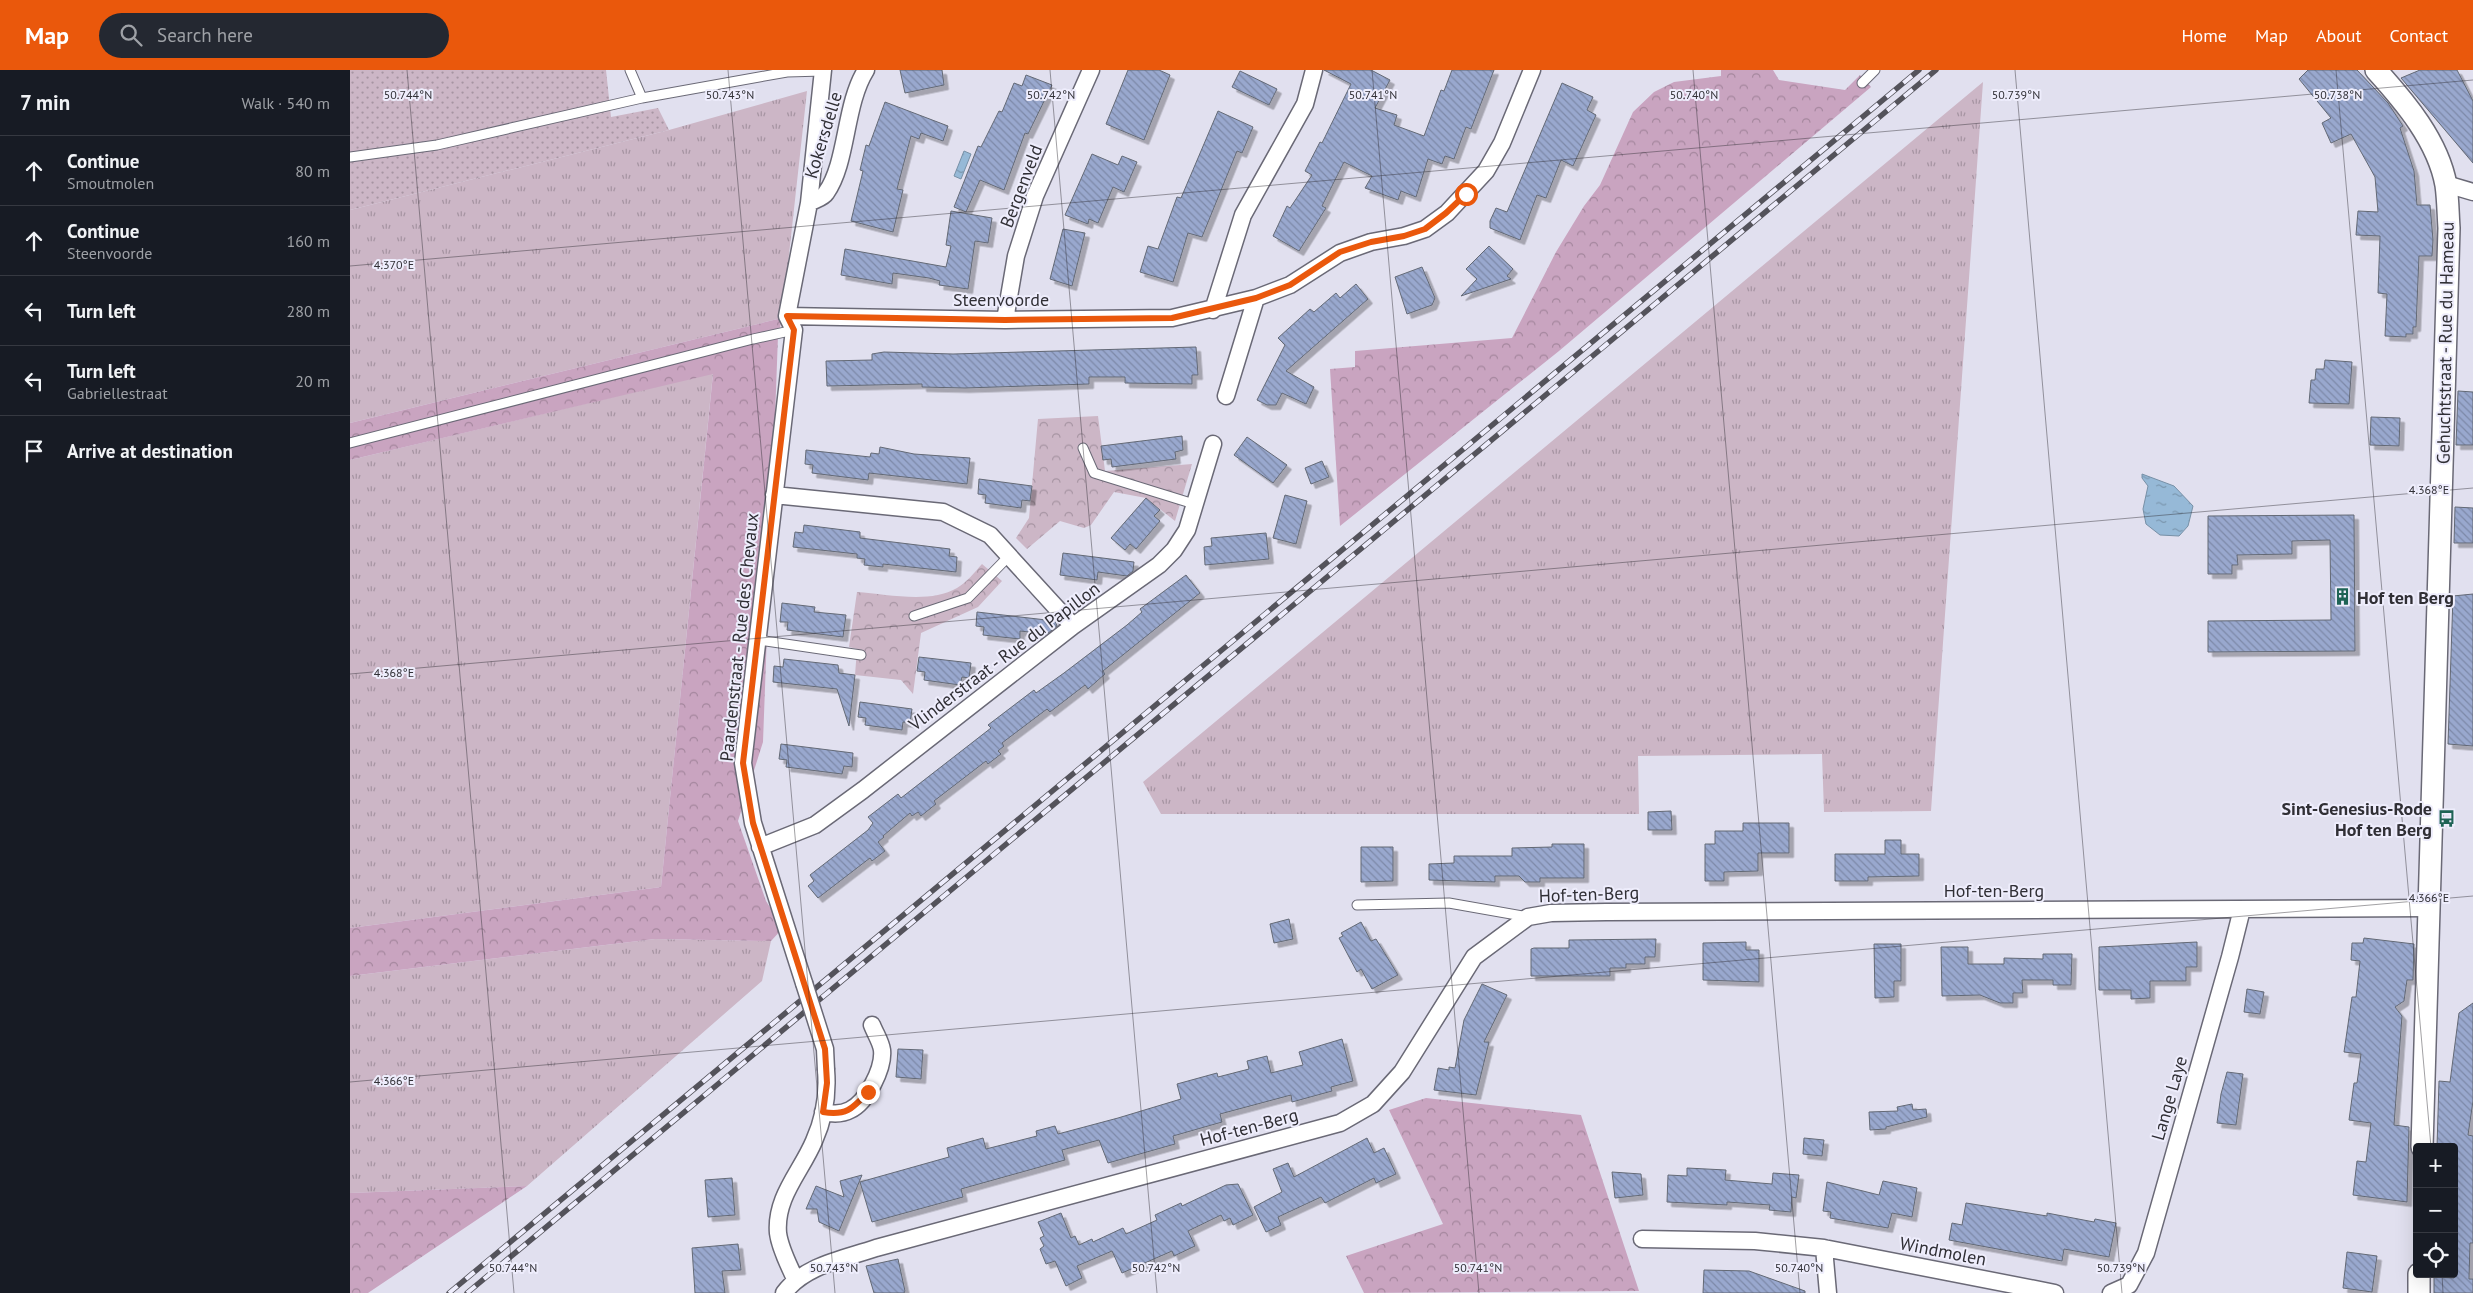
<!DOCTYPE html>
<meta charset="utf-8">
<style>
body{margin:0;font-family:"PT Sans",sans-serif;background:#242831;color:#f1f3f6}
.controls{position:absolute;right:15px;bottom:15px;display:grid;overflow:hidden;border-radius:5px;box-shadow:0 5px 20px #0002}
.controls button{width:45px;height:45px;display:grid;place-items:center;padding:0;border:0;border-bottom:1px solid #363941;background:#171b24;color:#f1f3f6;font:25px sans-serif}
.stop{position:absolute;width:15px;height:15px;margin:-11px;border:4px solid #ea580c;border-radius:50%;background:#fff}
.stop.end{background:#ea580c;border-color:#fff;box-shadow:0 1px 5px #0008}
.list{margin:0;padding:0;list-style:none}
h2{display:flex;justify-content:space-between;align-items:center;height:65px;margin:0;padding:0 20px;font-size:21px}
h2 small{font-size:16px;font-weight:400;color:#9ea1a6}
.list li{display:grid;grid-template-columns:32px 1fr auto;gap:15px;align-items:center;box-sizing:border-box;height:70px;padding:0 20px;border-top:1px solid #363941}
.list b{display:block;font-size:19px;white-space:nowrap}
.list p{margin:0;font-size:16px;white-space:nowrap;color:#9ea1a6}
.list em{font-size:16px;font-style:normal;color:#9ea1a6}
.icon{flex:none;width:28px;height:28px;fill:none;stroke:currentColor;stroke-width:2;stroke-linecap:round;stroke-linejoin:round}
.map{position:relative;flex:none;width:2123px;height:1223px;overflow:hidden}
header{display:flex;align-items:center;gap:30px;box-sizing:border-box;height:70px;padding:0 25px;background:#ea580c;color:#fff}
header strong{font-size:24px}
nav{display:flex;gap:28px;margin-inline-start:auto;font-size:18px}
.search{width:350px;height:45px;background:#242831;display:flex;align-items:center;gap:12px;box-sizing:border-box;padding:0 18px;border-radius:28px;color:#9ea1a6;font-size:19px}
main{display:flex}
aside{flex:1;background:#171b24}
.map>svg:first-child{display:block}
.grass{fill:url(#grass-tufts)}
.forest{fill:url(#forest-crowns)}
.park{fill:url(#park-crowns)}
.garden{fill:url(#garden-dots)}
.water{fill:url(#water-ripples);stroke:#7790a6}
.building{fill:url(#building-back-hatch);stroke:#636975;filter:url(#shadow)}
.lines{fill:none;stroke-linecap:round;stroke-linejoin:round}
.service-casing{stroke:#6a6976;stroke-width:11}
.minor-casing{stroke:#6a6976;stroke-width:19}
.tertiary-casing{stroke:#6a6976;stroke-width:24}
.service{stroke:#fff;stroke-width:9}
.minor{stroke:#fff;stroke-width:16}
.tertiary{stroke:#fff;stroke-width:21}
.rail-casing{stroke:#54535b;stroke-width:5.5}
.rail{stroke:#eeedfc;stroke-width:4;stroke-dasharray:11;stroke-linecap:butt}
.minor-bridge-casing{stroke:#6a6976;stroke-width:19;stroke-linecap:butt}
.minor-bridge{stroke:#fff;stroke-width:16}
.route{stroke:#ea580c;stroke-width:6}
.ticks{fill:none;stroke:#302f35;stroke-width:1;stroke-opacity:0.45}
.labels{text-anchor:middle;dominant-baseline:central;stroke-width:4;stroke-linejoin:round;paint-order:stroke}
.street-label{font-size:18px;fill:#302f35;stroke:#eeedfc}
.poi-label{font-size:18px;font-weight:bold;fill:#302f35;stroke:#eeedfc;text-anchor:start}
.ticks-label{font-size:12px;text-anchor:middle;fill:#302f35;stroke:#eeedfc;stroke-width:4;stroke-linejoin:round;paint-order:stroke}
</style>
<header>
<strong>Map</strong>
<div class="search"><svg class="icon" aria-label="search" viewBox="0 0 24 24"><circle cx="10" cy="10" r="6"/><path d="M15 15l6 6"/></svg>Search here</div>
<nav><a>Home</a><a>Map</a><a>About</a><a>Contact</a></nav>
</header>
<main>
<aside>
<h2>7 min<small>Walk · 540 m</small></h2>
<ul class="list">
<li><svg class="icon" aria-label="ahead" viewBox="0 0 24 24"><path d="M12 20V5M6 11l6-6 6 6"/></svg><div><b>Continue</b><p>Smoutmolen</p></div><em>80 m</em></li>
<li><svg class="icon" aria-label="ahead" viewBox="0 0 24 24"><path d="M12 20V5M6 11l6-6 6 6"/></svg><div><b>Continue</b><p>Steenvoorde</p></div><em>160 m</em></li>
<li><svg class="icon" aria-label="left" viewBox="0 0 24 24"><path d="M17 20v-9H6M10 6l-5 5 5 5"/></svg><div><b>Turn left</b></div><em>280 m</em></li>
<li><svg class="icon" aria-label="left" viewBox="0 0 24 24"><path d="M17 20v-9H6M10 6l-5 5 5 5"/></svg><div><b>Turn left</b><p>Gabriellestraat</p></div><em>20 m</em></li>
<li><svg class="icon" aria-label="arrive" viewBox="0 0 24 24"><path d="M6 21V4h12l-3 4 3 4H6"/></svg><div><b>Arrive at destination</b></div></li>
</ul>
</aside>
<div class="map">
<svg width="2123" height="1223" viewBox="0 0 2123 1223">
<defs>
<pattern id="grass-tufts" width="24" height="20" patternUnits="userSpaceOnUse" patternTransform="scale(1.25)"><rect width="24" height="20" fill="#ccb6c6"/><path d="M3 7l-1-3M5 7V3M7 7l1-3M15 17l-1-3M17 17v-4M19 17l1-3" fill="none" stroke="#a694a2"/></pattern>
<pattern id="forest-crowns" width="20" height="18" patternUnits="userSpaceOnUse" patternTransform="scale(1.25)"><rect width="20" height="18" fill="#c9a4c0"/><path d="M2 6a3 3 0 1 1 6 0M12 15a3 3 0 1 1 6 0" fill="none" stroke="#a4869d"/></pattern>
<pattern id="park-crowns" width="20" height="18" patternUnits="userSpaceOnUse" patternTransform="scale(1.25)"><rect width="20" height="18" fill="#ccb6c6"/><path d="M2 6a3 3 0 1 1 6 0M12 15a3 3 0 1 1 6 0" fill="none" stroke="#a694a2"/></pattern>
<pattern id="garden-dots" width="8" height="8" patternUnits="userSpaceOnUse" patternTransform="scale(1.25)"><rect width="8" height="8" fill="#ccb6c6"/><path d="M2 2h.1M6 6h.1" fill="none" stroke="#a694a2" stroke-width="1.8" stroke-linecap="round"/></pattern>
<pattern id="water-ripples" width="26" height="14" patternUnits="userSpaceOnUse" patternTransform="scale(1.25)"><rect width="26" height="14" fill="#96b9d7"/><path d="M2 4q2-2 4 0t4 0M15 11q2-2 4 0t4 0" fill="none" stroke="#7b97af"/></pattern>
<pattern id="building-back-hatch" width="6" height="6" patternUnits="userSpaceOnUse" patternTransform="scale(1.25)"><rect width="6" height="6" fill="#99a8ce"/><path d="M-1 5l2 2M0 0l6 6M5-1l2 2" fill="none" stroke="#7d89a8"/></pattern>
<filter id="shadow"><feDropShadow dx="4.5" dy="4.5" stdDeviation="0" flood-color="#0004"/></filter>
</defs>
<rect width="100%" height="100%" fill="#e1e0ef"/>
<path class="grass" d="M1633 12 1581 741 1474 742 1472 684 1288 686 1289 744H811L793 712Z
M457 21 432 248 0 353V140L319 60Z
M363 303 311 817 0 858V390Z
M305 869 421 871 412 911 177 1116 0 1123V906Z"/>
<path class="forest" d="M1371 0H1423L1429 10 1495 20 1510 5 1521 17 1209 281 990 456 980 299 1005 297V281L1162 268 1206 182 1234 136 1250 115 1283 42 1304 22 1324 12 1371 6Z
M432 248 428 266 413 672 388 751 416 831 433 858 421 871 305 869 0 906V858L311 817 363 304 0 390V353Z
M1076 1028 1231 1045 1289 1221 1014 1223 996 1186 1093 1154 1039 1040Z
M177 1116 18 1223H0V1123Z"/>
<path class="park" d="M748 346 755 401 842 394 825 451 796 428 764 422 741 455 734 458 710 451 677 479 666 468 679 448 688 349Z
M632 494 652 511 628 537 571 563 563 624 551 610 505 605 507 579 499 577 507 522C537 524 580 534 607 518 616 513 625 502 632 494Z"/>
<path class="garden" d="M0 0H256L261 47 308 38 319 60 0 140Z"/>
<path class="water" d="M614 81 621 84 611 109 604 106Z
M1792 404 1824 416 1843 436 1838 456 1829 466 1810 465 1796 454 1793 439 1798 416 1792 408Z"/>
<path class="building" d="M550 0H592L594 15 555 23Z
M778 0H809L820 5 794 70 756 54Z
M974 0H1021L1040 10 1025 38 1047 45 1044 55 1074 66 1091 20 1094 21 1102 0H1144L1121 59 1116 57 1104 89 1095 86 1092 94 1078 89 1066 127 1051 121 1048 130 1015 118 1022 106 994 92 972 136 976 138 949 181 923 166 937 136 940 138 962 105 955 101 970 72 972 73 1001 14Z
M1958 0H2007L2038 33 2053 56 2050 58 2064 101 2067 135H2080L2083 170 2082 186H2069L2066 257H2063V264H2056V267L2035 266 2037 224 2028 223 2030 166 2006 165 2008 141 2028 142 2025 107 2001 64 1981 73 1972 53 1981 48 1949 9Z
M2070 0H2107L2123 31V93L2051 8Z
M890 1 927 19 919 35 882 17Z
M676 5 702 15 678 64 675 63 654 120 630 110 616 142 604 137 628 76 631 77 649 41 652 42 664 13 672 16Z
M1212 13 1243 27 1237 40 1246 45 1223 96 1211 90 1196 128 1187 125 1170 170 1140 158V151L1146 138 1157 142Z
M535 32 598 56 593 71 571 63 569 69 561 66 547 119 553 120 543 162 501 151 513 101 510 100 516 75 519 76Z
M868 41 903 57 892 83 887 81 852 167 838 163 823 212 790 202 798 176 808 179 827 127 831 128Z
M742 84 768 95 772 86 787 92 774 122 763 117 748 153 739 149 738 154 715 145Z
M601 141 642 148 638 173 625 171 618 219 589 215 590 211 579 208 543 203 542 214 491 205 495 179 596 197 601 176 596 175Z
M713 159 735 163 722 216 700 209Z
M1139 176 1163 199 1157 206 1161 209 1111 226 1127 209 1116 199Z
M1072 197 1085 228 1082 235 1057 244 1045 207Z
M1006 214 1018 229 936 301 964 317 956 334 932 323 926 335H917L907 330 935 275 928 268 960 239 964 242 986 223 990 228Z
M846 277 848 305H842V314L775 313V307H739V314L615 318 572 317V314L477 316 476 291 522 290V284L534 282 603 284Z
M1975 290 2002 292 1999 334 1959 333 1961 310H1965L1966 299H1974Z
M2108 321 2123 322V375H2106Z
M2021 347 2050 348 2049 376 2020 375Z
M832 366 833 380 825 382 826 389 762 397 761 389 753 390 751 376Z
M897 367 937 395 923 413 884 385Z
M530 377 564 384 620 388 617 414 519 403 518 410 462 403 463 395 455 394 456 380 520 387 521 383 529 384Z
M972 391 979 407 961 414 955 398Z
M629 409 682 416 680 431 672 430 671 438 635 433 636 425 628 424Z
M935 425 957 431 946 474 923 468Z
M796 428 810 440 804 446 810 451 786 479 780 474 775 480 761 468Z
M2105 437 2123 438V473H2104Z
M2004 445 2005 581 1858 582V551L1981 550 1980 470 1942 471V484L1887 485 1888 495H1882V504H1858V446Z
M454 455 510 462V468L600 479 599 486 607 487 606 502 533 494V497L514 495 515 489 507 488V484L443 477 445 462 453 463Z
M916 463 919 489 855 495 854 477 862 476 861 468Z
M713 483 784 492 783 501 777 506 748 502 747 510 710 505Z
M836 505 850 523 753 601 755 604 738 619 735 615 700 642 697 639 652 673 654 676 648 681 651 684 638 694 636 691 584 731 586 734 571 746 568 742 562 746 560 743 533 766 534 767 528 772 535 781 522 791 520 788 468 828 458 816 464 811 460 805 518 760 523 753 518 747 548 724 551 728 641 658 638 655 684 620 686 623 714 603 777 555 792 542 790 539Z
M2123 524V676L2098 674 2103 526Z
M432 533 465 537 464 542 496 545 493 567 437 560 438 552H430Z
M627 542 705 551 707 556 697 564 670 561V569L633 565 634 557 626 556Z
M569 587 621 593 619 608 612 607 610 615 574 610 575 602 567 601Z
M434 589 488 595 489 603 505 605 499 656 487 619 423 612 424 596 433 597Z
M510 632 562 639 560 653 553 652 552 660 515 655 516 648 508 647Z
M431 674 503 683 502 697 494 696 492 704 436 697 437 690 429 689Z
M1321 741 1322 760H1298V742Z
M1393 753H1439V783H1408V801L1374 802V811H1355V774H1365V761H1393Z
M1535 770H1551V784H1569V806L1518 807V811H1485V784H1535Z
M1202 774H1234V808H1190V812H1175L1169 806H1145V812L1079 810V794L1104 793V786H1162V778L1202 777Z
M1011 777H1043V811L1011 812Z
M939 849 943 869 924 873 920 854Z
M1011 852 1021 871 1026 869 1048 905 1022 919 1011 899 1007 902 989 868 993 866 991 863Z
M2014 868 2064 874 2063 910H2057L2054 931 2045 937 2052 946 2044 1055 2059 1057 2057 1132 2003 1125 2007 1091 2016 1092 2021 1053 1999 1050 2004 1013H2007L2011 984 1994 982 2002 927H2006L2010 891 2001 890 2002 873H2013Z
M1306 869 1305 887H1295V894H1276V898H1260V906H1181V879L1184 878H1219V870Z
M1396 872V880H1409V912L1353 910V873Z
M1847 872V897H1836V911H1800V928L1781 929V920H1749V877Z
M1524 874H1551V911H1544V927L1525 928Z
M1591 877H1618V894H1654V888L1693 889V884H1722L1721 915H1703V910H1672L1673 923H1663V933H1650L1630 925 1592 926Z
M1132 914 1157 925 1134 972H1139L1126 1025 1084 1020 1088 998 1099 1000V997L1105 998 1114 950Z
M1897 919 1914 922 1910 944 1894 942Z
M2123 933V1031L2118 1065 2123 1066V1173H2120L2119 1209H2123V1223H2084V1207L2104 1208V1077H2087L2089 1011 2100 1012 2109 943Z
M992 969 1003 1011 981 1017 982 1021 942 1032 941 1025 870 1044 872 1052 823 1066 825 1074 758 1093 749 1070 712 1080 715 1090 611 1119 613 1127 522 1152 510 1112 599 1087 597 1078 633 1068 636 1079 687 1066 686 1061 705 1056 708 1064 768 1048 831 1029 827 1014 867 1003 868 1007 899 999 897 991 917 986 921 1003 953 995 949 982Z
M548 979 573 980 571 1009 546 1007Z
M1877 1002 1893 1004 1886 1055 1867 1053 1871 1024Z
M1562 1034 1563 1040 1576 1039 1577 1047 1536 1057V1059L1520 1060 1519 1042 1548 1041 1547 1037Z
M1017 1068 1024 1083 1034 1078 1046 1104 1026 1113 1024 1108 975 1133 971 1127 928 1147 931 1155 916 1162 904 1137 932 1122 923 1099 938 1093 944 1107Z
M1454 1068 1474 1070 1472 1086 1453 1084Z
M1337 1098 1376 1100 1375 1110 1422 1114 1423 1103 1449 1105 1446 1128 1442 1127 1441 1142 1419 1140 1420 1135 1377 1132V1135L1317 1132 1318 1105 1337 1106Z
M1262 1102 1291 1104 1293 1125 1265 1128Z
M512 1105 489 1161 469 1152 467 1139H456L466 1116 494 1127 490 1111Z
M382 1108 385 1145 358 1147 355 1110Z
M1533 1111 1567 1118 1562 1147 1542 1143 1538 1158 1480 1148 1481 1142 1473 1141 1477 1112 1529 1125Z
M888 1114 903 1145 883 1155 880 1148 874 1151 871 1145 838 1161 845 1176 824 1186 822 1181 772 1203 762 1181 727 1196 732 1208 716 1216 705 1191 696 1194 690 1179 694 1176 690 1168 694 1166 688 1152 711 1143 721 1168 725 1166 729 1175 742 1169 743 1172 773 1158 776 1164 807 1150 805 1145 831 1133 832 1136 876 1115Z
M1616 1133 1697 1146V1143L1744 1152 1745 1149 1766 1153 1759 1187 1714 1179 1712 1191 1599 1170 1602 1153 1612 1155Z
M388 1174 391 1200 372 1201 375 1223H345L342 1178Z
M1997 1182 2027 1186 2022 1222 1993 1218Z
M548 1189 555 1221 554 1223H524L516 1196Z
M1354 1200 1399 1201 1455 1221V1223H1353Z"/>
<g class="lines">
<defs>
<path id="service" d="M280 0 292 28 437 2 473 1
M1512 13 1525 0
M0 87 87 75 292 28
M0 373 403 269 444 260
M733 378 744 403 844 434
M564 546 618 528 659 486
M409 570 511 585
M1007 835 1099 833 1178 847"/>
<path id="minor" d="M2096 114 2123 122
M459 133C464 130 473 128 476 123 498 92 494 35 516 0
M863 240 893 145 955 34 964 0
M437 246 655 250 822 248 906 228 940 215 990 183 1021 172 1054 166 1075 159 1097 143 1136 101 1152 73 1182 0
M655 250 666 186 685 126 741 0
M876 326 906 228
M424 425 593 442 640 465 723 556
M410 777 465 755 513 720 723 556 809 495 824 480 837 460 863 374
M454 913 403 753 393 693 444 260 437 246 459 133 473 0
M473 1042C482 1044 491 1045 500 1040 517 1032 534 998 532 980 531 972 525 963 522 955
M1292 1169 1405 1171 1474 1178 1705 1223
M1474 1178 1478 1223
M445 1209C439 1195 430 1179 428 1163 425 1127 451 1102 464 1071 474 1049 478 1024 476 1000
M1779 1215 1796 1183 1880 887 1892 839
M434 1223C455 1195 494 1189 526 1178L990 1053 1023 1034 1052 1002 1124 887 1178 847 1201 843 1256 842 2081 838
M1761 1223 1779 1215"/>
<path id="tertiary" d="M2026 0C2055 32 2088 71 2096 115 2098 129 2098 144 2099 158L2072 1077
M2069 1223V1204"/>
</defs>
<use href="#service" class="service-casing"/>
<use href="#minor" class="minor-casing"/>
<use href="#tertiary" class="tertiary-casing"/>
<use href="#service" class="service"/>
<use href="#minor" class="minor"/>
<use href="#tertiary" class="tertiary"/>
<defs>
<path id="rail" d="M99 1223 1569 0
M117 1223 1586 0"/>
</defs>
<use href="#rail" class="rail-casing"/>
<use href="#rail" class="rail"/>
<defs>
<path id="minor-bridge" d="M454 913 475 979 476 1000"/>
</defs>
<use href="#minor-bridge" class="minor-bridge-casing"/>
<use href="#minor-bridge" class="minor-bridge"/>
</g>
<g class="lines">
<path class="route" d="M518 1022C503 1038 497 1046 473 1042L477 1013 475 979 403 753 393 693 444 260 437 246 655 250 822 248 906 228 940 215 990 182 1021 172 1054 166 1075 159 1096 143 1116 124"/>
</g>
<path class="ticks" d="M57 0 164 1223M378 0 485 1223M700 0 807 1223M1022 0 1129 1223M1343 0 1450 1223M1665 0 1772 1223M1986 0 2081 1077M0 196 2123 10M0 604 2123 418M0 1012 2123 826M2092 1204 2093 1223"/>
<defs>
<symbol id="building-bare" viewBox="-9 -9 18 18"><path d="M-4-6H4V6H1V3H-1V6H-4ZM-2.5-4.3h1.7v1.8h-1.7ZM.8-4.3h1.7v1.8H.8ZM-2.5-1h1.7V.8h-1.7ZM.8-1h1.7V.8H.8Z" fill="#1e6355" stroke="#eeedfc" stroke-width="2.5" paint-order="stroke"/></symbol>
<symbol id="bus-bare" viewBox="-9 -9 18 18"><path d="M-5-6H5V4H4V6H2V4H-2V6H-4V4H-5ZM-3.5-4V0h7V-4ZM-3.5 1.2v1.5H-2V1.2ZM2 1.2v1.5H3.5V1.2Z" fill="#1e6355" stroke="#eeedfc" stroke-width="2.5" paint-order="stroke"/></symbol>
</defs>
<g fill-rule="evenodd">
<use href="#building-bare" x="1980" y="514" width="25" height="25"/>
<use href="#bus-bare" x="2084" y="736" width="25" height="25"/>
</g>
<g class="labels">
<g class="street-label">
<text transform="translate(473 65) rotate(-73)">Kokersdelle</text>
<text transform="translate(671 116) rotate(-69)">Bergenveld</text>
<text x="651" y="229">Steenvoorde</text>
<text transform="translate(2095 273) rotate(-89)">Gehuchtstraat - Rue du Hameau</text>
<text transform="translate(389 567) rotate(-84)">Paardenstraat - Rue des Chevaux</text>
<text transform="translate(654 586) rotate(-37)">Vlinderstraat - Rue du Papillon</text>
<text x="1644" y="820">Hof-ten-Berg</text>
<text transform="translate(1239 824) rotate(-2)">Hof-ten-Berg</text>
<text transform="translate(1819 1028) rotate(-74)">Lange Laye</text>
<text transform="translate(899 1057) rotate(-15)">Hof-ten-Berg</text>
<text transform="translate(1593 1181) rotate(11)">Windmolen</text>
</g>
<g class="poi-label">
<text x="2007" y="527">Hof ten Berg</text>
<text x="2082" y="738" text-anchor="end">Sint-Genesius-Rode<tspan x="2082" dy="21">Hof ten Berg</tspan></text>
</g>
</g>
<g class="ticks-label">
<text x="58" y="29">50.744°N</text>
<text x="380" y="29">50.743°N</text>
<text x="701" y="29">50.742°N</text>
<text x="1023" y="29">50.741°N</text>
<text x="1344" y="29">50.740°N</text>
<text x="1666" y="29">50.739°N</text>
<text x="1988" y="29">50.738°N</text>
<text x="44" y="199">4.370°E</text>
<text x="2079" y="424">4.368°E</text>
<text x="44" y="607">4.368°E</text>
<text x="2079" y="832">4.366°E</text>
<text x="44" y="1015">4.366°E</text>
<text x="163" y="1202">50.744°N</text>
<text x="484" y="1202">50.743°N</text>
<text x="806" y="1202">50.742°N</text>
<text x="1128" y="1202">50.741°N</text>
<text x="1449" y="1202">50.740°N</text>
<text x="1771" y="1202">50.739°N</text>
</g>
</svg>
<div class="controls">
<button>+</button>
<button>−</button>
<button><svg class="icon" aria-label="locate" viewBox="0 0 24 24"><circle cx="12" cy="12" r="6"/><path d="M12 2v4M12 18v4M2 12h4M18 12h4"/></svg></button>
</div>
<div class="stop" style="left:1116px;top:124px"></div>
<div class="stop end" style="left:518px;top:1022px"></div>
</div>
</main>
